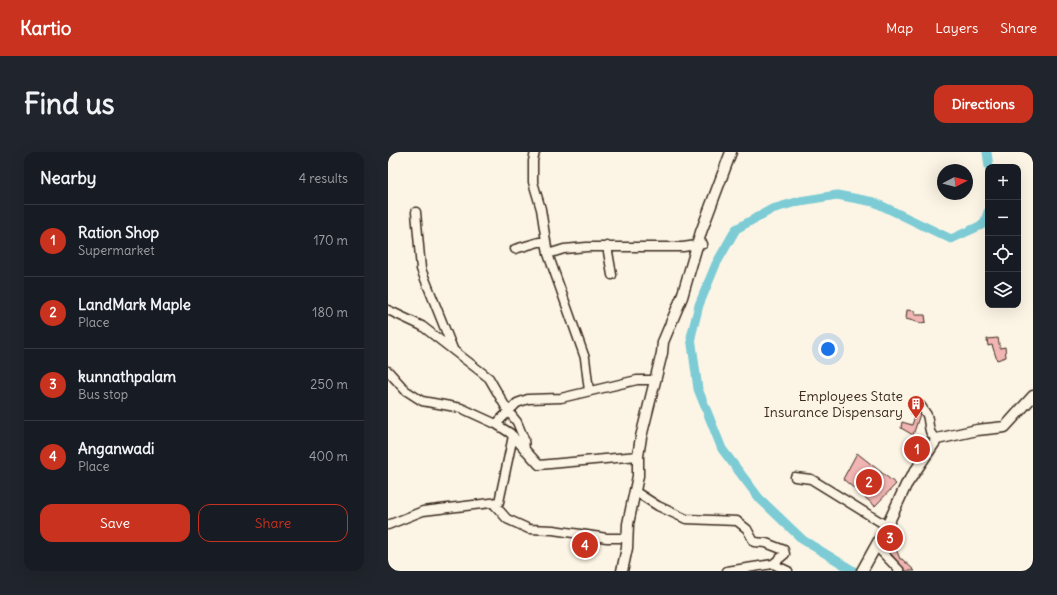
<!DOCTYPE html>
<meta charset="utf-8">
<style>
body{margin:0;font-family:Delius,sans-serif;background:#20242c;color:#f1f3f6}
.controls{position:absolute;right:12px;top:12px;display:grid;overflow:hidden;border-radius:8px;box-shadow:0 4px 16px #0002}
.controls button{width:36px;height:36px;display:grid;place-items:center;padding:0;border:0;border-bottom:1px solid #363941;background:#171b24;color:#f1f3f6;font:20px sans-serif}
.compass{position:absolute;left:549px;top:12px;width:36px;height:36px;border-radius:50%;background:#171b24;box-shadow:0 4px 16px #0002;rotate:83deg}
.you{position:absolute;left:440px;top:197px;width:14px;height:14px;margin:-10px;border:3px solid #fff;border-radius:50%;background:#1a73e8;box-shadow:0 0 0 6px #1a73e833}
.badge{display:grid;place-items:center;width:26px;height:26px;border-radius:50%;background:#c8321e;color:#fff;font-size:13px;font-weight:700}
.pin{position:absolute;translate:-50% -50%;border:2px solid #fff;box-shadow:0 1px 4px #0006}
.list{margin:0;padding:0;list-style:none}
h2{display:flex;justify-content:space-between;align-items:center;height:52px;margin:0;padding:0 16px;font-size:17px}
h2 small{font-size:13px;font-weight:400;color:#9ea1a6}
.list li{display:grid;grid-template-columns:26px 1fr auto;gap:12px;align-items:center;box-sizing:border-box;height:72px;padding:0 16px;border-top:1px solid #363941}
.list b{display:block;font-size:15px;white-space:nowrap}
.list p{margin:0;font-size:13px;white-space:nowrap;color:#9ea1a6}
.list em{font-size:13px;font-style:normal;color:#9ea1a6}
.actions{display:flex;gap:8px;padding:12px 16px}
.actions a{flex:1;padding:9px 0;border:1px solid #c8321e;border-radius:12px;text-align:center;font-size:14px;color:#c8321e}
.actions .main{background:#c8321e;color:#fff}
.icon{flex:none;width:22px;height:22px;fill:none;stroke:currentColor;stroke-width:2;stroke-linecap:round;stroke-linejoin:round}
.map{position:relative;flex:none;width:645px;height:419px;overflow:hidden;border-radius:12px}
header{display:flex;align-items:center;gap:24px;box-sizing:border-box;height:56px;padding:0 20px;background:#c8321e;color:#fff}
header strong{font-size:19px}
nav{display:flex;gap:22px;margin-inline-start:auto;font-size:14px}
.intro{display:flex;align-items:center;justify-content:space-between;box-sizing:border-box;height:96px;padding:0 24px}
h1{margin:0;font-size:28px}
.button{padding:10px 18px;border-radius:12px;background:#c8321e;color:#fff;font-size:14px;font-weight:700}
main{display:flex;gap:24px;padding:0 24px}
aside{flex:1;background:#171b24;border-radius:12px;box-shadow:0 4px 16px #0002}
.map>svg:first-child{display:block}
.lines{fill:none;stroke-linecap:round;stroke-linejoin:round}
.river{stroke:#7bcbd5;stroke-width:9}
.building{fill:#f1b5b3;stroke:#3b2a1e}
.minor-casing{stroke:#3b2a1e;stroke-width:11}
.major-casing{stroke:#3b2a1e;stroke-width:13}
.minor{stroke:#fcf5e5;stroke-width:8}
.major{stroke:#fcf5e5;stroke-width:10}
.labels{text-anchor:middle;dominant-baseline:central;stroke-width:4;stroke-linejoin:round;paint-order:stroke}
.poi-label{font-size:14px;fill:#3b2a1e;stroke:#fcf5e5;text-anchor:end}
</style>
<header>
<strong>Kartio</strong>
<nav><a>Map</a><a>Layers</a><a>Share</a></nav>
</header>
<div class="intro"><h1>Find us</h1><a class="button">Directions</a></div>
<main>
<aside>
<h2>Nearby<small>4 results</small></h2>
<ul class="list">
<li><span class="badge">1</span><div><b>Ration Shop</b><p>Supermarket</p></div><em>170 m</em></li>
<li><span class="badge">2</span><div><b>LandMark Maple</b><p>Place</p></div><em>180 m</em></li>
<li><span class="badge">3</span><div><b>kunnathpalam</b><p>Bus stop</p></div><em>250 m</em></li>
<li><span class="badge">4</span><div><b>Anganwadi</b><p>Place</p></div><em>400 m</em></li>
</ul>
<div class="actions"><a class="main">Save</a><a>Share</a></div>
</aside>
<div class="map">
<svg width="645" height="419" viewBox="0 0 645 419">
<rect width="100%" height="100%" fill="#fcf5e5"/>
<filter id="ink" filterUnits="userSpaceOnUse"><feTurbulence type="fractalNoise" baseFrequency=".025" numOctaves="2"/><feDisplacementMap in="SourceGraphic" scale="8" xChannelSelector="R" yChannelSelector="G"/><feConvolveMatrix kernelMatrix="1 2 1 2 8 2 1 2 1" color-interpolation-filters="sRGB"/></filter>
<g filter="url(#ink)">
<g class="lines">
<path class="river" d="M599 0 601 15
M466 419 415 388 371 346 334 297 310 237 303 185 311 153 328 112 348 77 384 57 412 49 449 43 486 50 563 87 596 72 600 60"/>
</g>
<path class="building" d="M519 158 527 159V163H537L538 170 533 171 518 167Z
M610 186 612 196 617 195 618 205 609 208 604 193 600 194 599 187Z
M525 255 528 256 532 262 525 283 513 276 514 270 524 273 527 264 523 262Z
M469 301 508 332 487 354 455 327Z
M502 382 512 407H514L527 419H518L502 401 499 393 506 391 499 388Z
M192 389H201L203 397 192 398Z"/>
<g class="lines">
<defs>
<path id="minor" d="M147 0 145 9V30L153 57 160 102 197 206 201 239
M28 60 33 117 65 197
M219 94 224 123
M127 97 151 90H158
M160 102 176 97 199 95H295L315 92
M0 158 34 174 101 226 120 259 129 270 136 287 137 298
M0 219 17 238 34 249 73 256 108 272 122 281 151 313 250 304
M533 254C535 257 537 260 539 263 542 272 539 282 549 287
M108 272 129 251 140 247 173 246 249 228H267
M407 325 423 327 499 374
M248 340 270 354 298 367 349 369 359 377 366 390 378 391 396 398 397 402 385 412
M105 351 119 367 141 377 165 378 219 386H239
M0 373 35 359 111 350 125 284
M488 394 512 419
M339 419 385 412 400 419"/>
<path id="major" d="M234 419 239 396 240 372 250 324V304L253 285 274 201 275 190 294 145 313 80 343 0
M474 419 499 374 518 333 549 287 589 278 617 275 645 244"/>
</defs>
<use href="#minor" class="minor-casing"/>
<use href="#major" class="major-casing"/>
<use href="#minor" class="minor"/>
<use href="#major" class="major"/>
</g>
</g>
<defs>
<symbol id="building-pin" viewBox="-11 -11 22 30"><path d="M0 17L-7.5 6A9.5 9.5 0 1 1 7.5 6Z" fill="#c8321e" stroke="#fcf5e5"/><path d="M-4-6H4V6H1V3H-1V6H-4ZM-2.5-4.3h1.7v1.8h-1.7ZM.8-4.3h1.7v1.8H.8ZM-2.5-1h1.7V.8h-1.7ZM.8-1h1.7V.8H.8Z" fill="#fff"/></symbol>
</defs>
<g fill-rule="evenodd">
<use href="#building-pin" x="518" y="242" width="20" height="27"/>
</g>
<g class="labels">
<g class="poi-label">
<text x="515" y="244">Employees State<tspan x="515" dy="16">Insurance Dispensary</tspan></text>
</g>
</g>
</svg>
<div class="controls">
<button>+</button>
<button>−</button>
<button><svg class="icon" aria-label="locate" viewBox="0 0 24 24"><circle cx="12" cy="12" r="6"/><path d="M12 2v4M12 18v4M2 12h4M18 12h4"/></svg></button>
<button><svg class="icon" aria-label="layers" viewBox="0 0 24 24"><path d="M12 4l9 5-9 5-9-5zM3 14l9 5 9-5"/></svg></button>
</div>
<svg class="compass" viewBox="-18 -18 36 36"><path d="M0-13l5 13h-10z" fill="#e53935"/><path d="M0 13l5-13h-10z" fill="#9ea1a6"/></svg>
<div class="you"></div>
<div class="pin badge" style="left:529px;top:297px">1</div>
<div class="pin badge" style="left:481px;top:330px">2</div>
<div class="pin badge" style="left:502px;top:386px">3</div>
<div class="pin badge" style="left:197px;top:393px">4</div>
</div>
</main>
